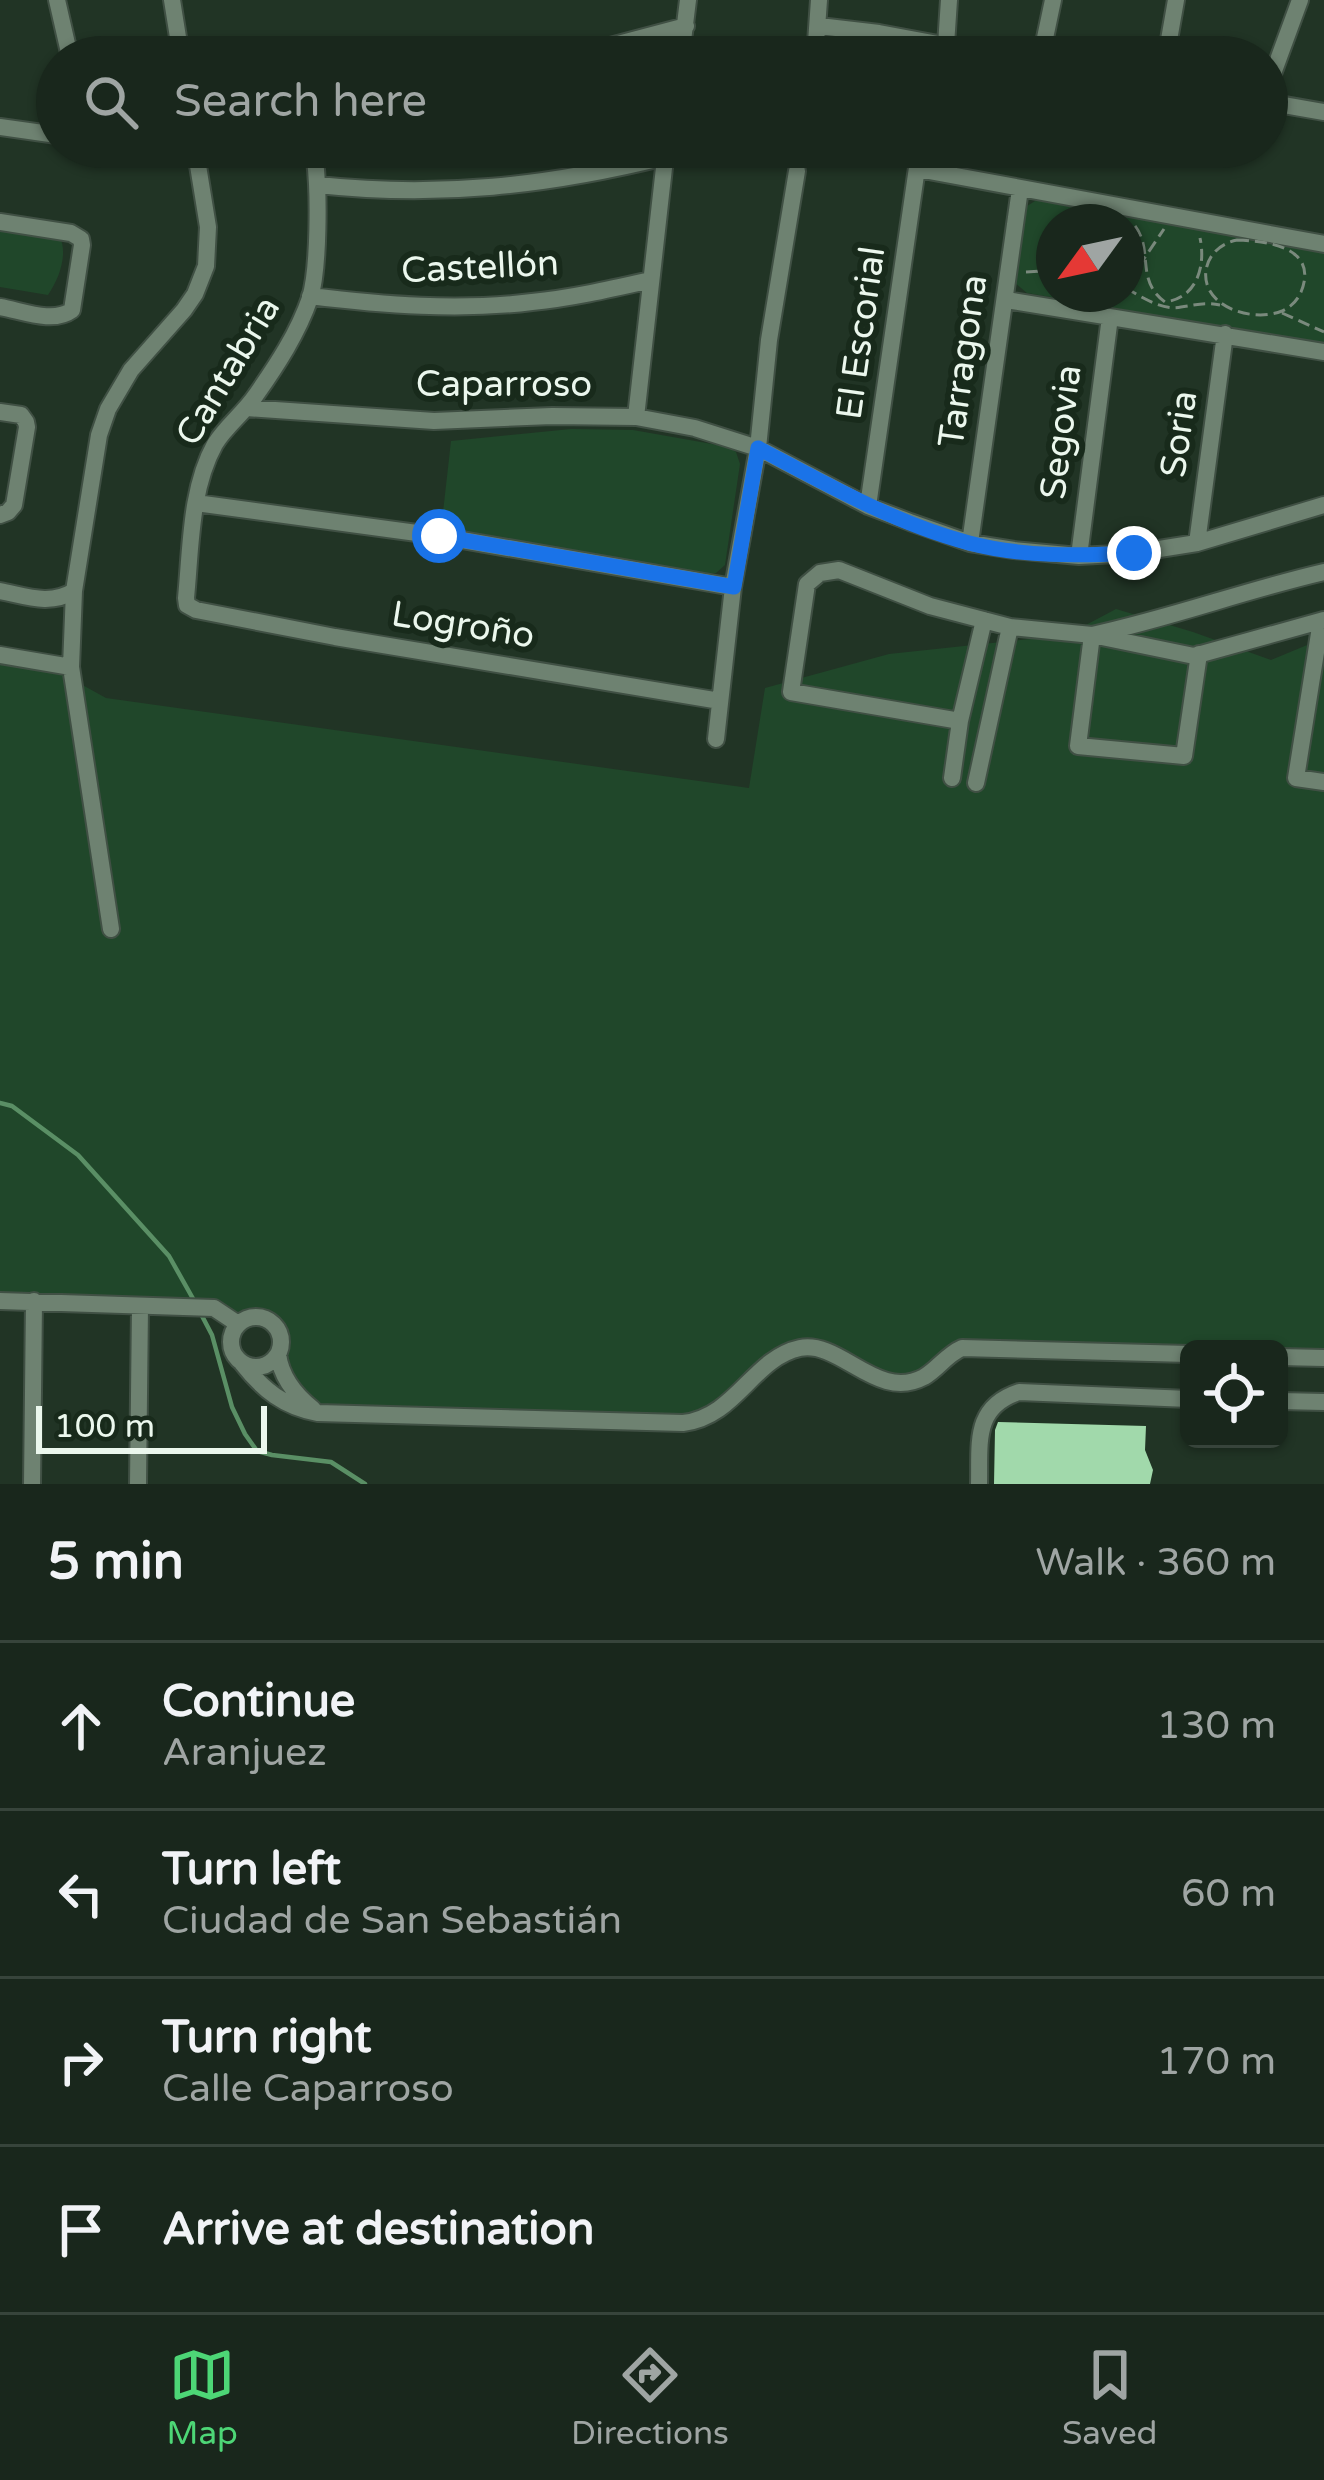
<!DOCTYPE html>
<meta charset="utf-8">
<style>
body{margin:0;font-family:"Varela Round",sans-serif;background:#222f25;color:#f1f3f6}
.controls{position:absolute;right:36px;bottom:36px;display:grid;overflow:hidden;border-radius:18px;box-shadow:0 3px 9px #0004}
.controls button{width:108px;height:108px;display:grid;place-items:center;padding:0;border:0;border-bottom:3px solid #37443b;background:#19271c;color:#f1f3f6;font:60px sans-serif}
.compass{position:absolute;left:1036px;top:204px;width:108px;height:108px;border-radius:50%;background:#19271c;box-shadow:0 3px 9px #0004;rotate:237deg}
.scale{position:absolute;left:36px;bottom:30px;width:231px;box-sizing:border-box;padding-left:12px;border:6px solid #ebf7ed;border-top:0;font-size:33px;line-height:42px;white-space:nowrap;color:#ebf7ed;-webkit-text-stroke:9px #182a1b;paint-order:stroke}
.stop{position:absolute;width:36px;height:36px;margin:-27px;border:9px solid #1a73e8;border-radius:50%;background:#fff}
.stop.end{background:#1a73e8;border-color:#fff;box-shadow:0 3px 12px #0008}
.list{margin:0;padding:0;list-style:none}
h2{display:flex;justify-content:space-between;align-items:center;height:156px;margin:0;padding:0 48px;font-size:51px}
h2 small{font-size:39px;font-weight:400;color:#9fa5a3}
.list li{display:grid;grid-template-columns:78px 1fr auto;gap:36px;align-items:center;box-sizing:border-box;height:168px;padding:0 48px;border-top:3px solid #37443b}
.list b{display:block;font-size:45px;white-space:nowrap}
.list p{margin:0;font-size:39px;white-space:nowrap;color:#9fa5a3}
.list em{font-size:39px;font-style:normal;color:#9fa5a3}
.icon{flex:none;width:66px;height:66px;fill:none;stroke:currentColor;stroke-width:2;stroke-linecap:round;stroke-linejoin:round}
.map{position:relative;flex:none;width:1324px;height:1484px;overflow:hidden}
.search{position:absolute;background:#19271c;box-shadow:0 3px 9px #0004;left:36px;right:36px;top:36px;height:132px;display:flex;align-items:center;gap:30px;box-sizing:border-box;padding:0 42px;border-radius:66px;color:#9fa5a3;font-size:45px}
.sheet{height:828px;background:#19271c}
nav{display:flex;justify-content:space-around;align-items:center;box-sizing:border-box;height:168px;border-top:3px solid #37443b;background:#19271c;font-size:33px;color:#9fa5a3}
nav a{display:grid;justify-items:center;gap:6px}
nav .on{color:#4dd676}
.map>svg:first-child{display:block}
.green{fill:#20472a;fill-rule:evenodd}
.lines{fill:none;stroke-linecap:round;stroke-linejoin:round}
.stream{stroke:#5a8f65;stroke-width:4.5}
.building{fill:#a1d9ab}
.minor-casing{stroke:#405044;stroke-width:20}
.path{stroke:#7a8a7d;stroke-width:3;stroke-dasharray:12 6;stroke-linecap:butt}
.minor{stroke:#6e8271;stroke-width:16}
.route{stroke:#1a73e8;stroke-width:15}
.labels{text-anchor:middle;dominant-baseline:central;stroke-width:12;stroke-linejoin:round;paint-order:stroke}
.street-label{font-size:36px;fill:#ebf7ed;stroke:#182a1b}
</style>
<div class="map">
<svg width="1324" height="1484" viewBox="0 0 1324 1484">
<rect width="100%" height="100%" fill="#213425"/>
<path class="green" d="M1040 198 1324 251V344L1027 293 1015 283 1027 206ZM1054 222H1126V294H1054Z
M0 228 60 237C68 255 59 279 48 295L0 287Z
M571 429 633 430 729 447 736 452 740 464 725 565 716 573 706 574 441 530 451 441Z
M1116 609 1193 632 1271 660 1324 638V1353L1279 1349 956 1347 927 1375 901 1380 800 1345 724 1401 685 1421 316 1412 280 1394 284 1321 0 1307V646L38 653 68 677 106 698 749 788 765 688 889 654 1067 635Z"/>
<g class="lines">
<path class="stream" d="M0 1103 12 1106 78 1155 169 1256 196 1304
M201 1314 212 1335 232 1407 245 1434 257 1451 272 1455 331 1462 365 1484"/>
</g>
<path class="building" d="M998 1422 1146 1426 1145 1450 1153 1470 1150 1484H994L995 1430Z"/>
<g class="lines">
<defs>
<path id="minor" d="M57 0 70 57
M172 0 181 56
M819 26 879 33 1008 57
M946 45 949 0
M180 50 256 57
M569 57 686 26
M681 57 688 0
M815 57 819 0
M1041 57 1053 0
M1166 57 1176 0
M1267 90 1300 0
M1267 102 1324 112
M0 127 57 135
M315 160C319 192 319 268 310 298 298 333 277 365 256 395 244 413 226 426 215 444 190 489 191 548 186 598L187 605 196 610 335 637 720 701
M918 169 1324 244
M318 185C439 198 547 186 665 157
M0 222 71 233 81 239 82 245 72 310C53 324 23 311 0 307
M310 296C383 305 459 311 532 302 572 298 611 289 651 280
M1006 300 1324 352
M247 408 434 421 552 416 636 417 695 428 758 448 868 506 910 522 970 543 1014 550 1079 556 1134 553 1197 543 1324 505
M0 412 21 415 26 422 27 427 14 505 8 512 0 515
M636 417 666 150
M196 503 439 536 733 587
M868 506 920 147
M970 543 1020 189
M1197 543 1225 334
M1079 556 1110 317
M0 591C26 596 50 606 74 591
M1321 621 1296 778 1324 782
M1199 654 1184 756 1078 746 1092 635C1171 618 1246 590 1324 572
M0 655 71 667
M960 721 984 620
M716 739 733 587 758 448 769 340 797 171
M952 778 960 721 791 692 807 584 820 573 839 570 930 606 1010 627 1092 635 1194 656 1324 620
M976 783 1010 627
M111 929 71 667 74 591 99 435 108 409 131 370 184 310 195 294 206 266 208 227 195 147
M0 1301 214 1308 238 1324
M231 1342a25 25 0 1 1 50 0a25 25 0 1 1-50 0Z
M278 1354C281 1377 294 1394 313 1409
M1279 1357 1324 1358
M242 1363C263 1390 284 1407 318 1413L683 1423C736 1417 753 1358 800 1348 841 1340 877 1402 924 1377 938 1369 946 1355 962 1348L1189 1354
M1279 1401 1324 1402
M32 1484 34 1301
M138 1484 140 1306
M979 1484C980 1443 973 1407 1019 1392L1189 1399"/>
</defs>
<use href="#minor" class="minor-casing"/>
<path class="path" d="M1056 222 1069 213
M1054 224 1047 243 1054 262
M1135 226C1154 251 1135 280 1165 302 1197 298 1206 266 1200 238
M1237 240C1269 241 1319 248 1301 292 1297 301 1291 307 1282 311 1253 323 1201 307 1206 270 1209 253 1222 243 1237 240Z
M1026 272 1054 270
M1126 279 1135 272 1164 229
M1126 288C1141 297 1163 311 1181 307 1196 305 1204 302 1220 305
M1282 313 1324 332"/>
<use href="#minor" class="minor"/>
</g>
<g class="lines">
<path class="route" d="M439 536 734 587 758 448C826 484 894 523 969 543 1022 557 1080 556 1134 553"/>
</g>
<g class="labels">
<g class="street-label">
<text transform="translate(480 267) rotate(-3)">Castellón</text>
<text transform="translate(861 333) rotate(-82)">El Escorial</text>
<text transform="translate(963 361) rotate(-82)">Tarragona</text>
<text transform="translate(228 371) rotate(-59)">Cantabria</text>
<text x="504" y="384">Caparroso</text>
<text transform="translate(1061 432) rotate(-83)">Segovia</text>
<text transform="translate(1179 434) rotate(-82)">Soria</text>
<text transform="translate(463 625) rotate(9)">Logroño</text>
</g>
</g>
</svg>
<div class="controls">
<button><svg class="icon" aria-label="locate" viewBox="0 0 24 24"><circle cx="12" cy="12" r="6"/><path d="M12 2v4M12 18v4M2 12h4M18 12h4"/></svg></button>
</div>
<svg class="compass" viewBox="-18 -18 36 36"><path d="M0-13l5 13h-10z" fill="#e53935"/><path d="M0 13l5-13h-10z" fill="#9fa5a3"/></svg>
<div class="scale">100 m</div>
<div class="stop" style="left:439px;top:536px"></div>
<div class="stop end" style="left:1134px;top:553px"></div>
<div class="search"><svg class="icon" aria-label="search" viewBox="0 0 24 24"><circle cx="10" cy="10" r="6"/><path d="M15 15l6 6"/></svg>Search here</div>
</div>
<section class="sheet">
<h2>5 min<small>Walk · 360 m</small></h2>
<ul class="list">
<li><svg class="icon" aria-label="ahead" viewBox="0 0 24 24"><path d="M12 20V5M6 11l6-6 6 6"/></svg><div><b>Continue</b><p>Aranjuez</p></div><em>130 m</em></li>
<li><svg class="icon" aria-label="left" viewBox="0 0 24 24"><path d="M17 20v-9H6M10 6l-5 5 5 5"/></svg><div><b>Turn left</b><p>Ciudad de San Sebastián</p></div><em>60 m</em></li>
<li><svg class="icon" aria-label="right" viewBox="0 0 24 24"><path d="M7 20v-9h11M14 6l5 5-5 5"/></svg><div><b>Turn right</b><p>Calle Caparroso</p></div><em>170 m</em></li>
<li><svg class="icon" aria-label="arrive" viewBox="0 0 24 24"><path d="M6 21V4h12l-3 4 3 4H6"/></svg><div><b>Arrive at destination</b></div></li>
</ul>
</section>
<nav>
<a class="on"><svg class="icon" aria-label="map" viewBox="0 0 24 24"><path d="M3 6l6-2 6 2 6-2v14l-6 2-6-2-6 2zM9 4v14M15 6v14"/></svg>Map</a>
<a><svg class="icon" aria-label="directions" viewBox="0 0 24 24"><path d="M12 3l9 9-9 9-9-9zM9 14v-3h6M13 9l2 2-2 2"/></svg>Directions</a>
<a><svg class="icon" aria-label="saved" viewBox="0 0 24 24"><path d="M7 4h10v16l-5-4-5 4z"/></svg>Saved</a>
</nav>
